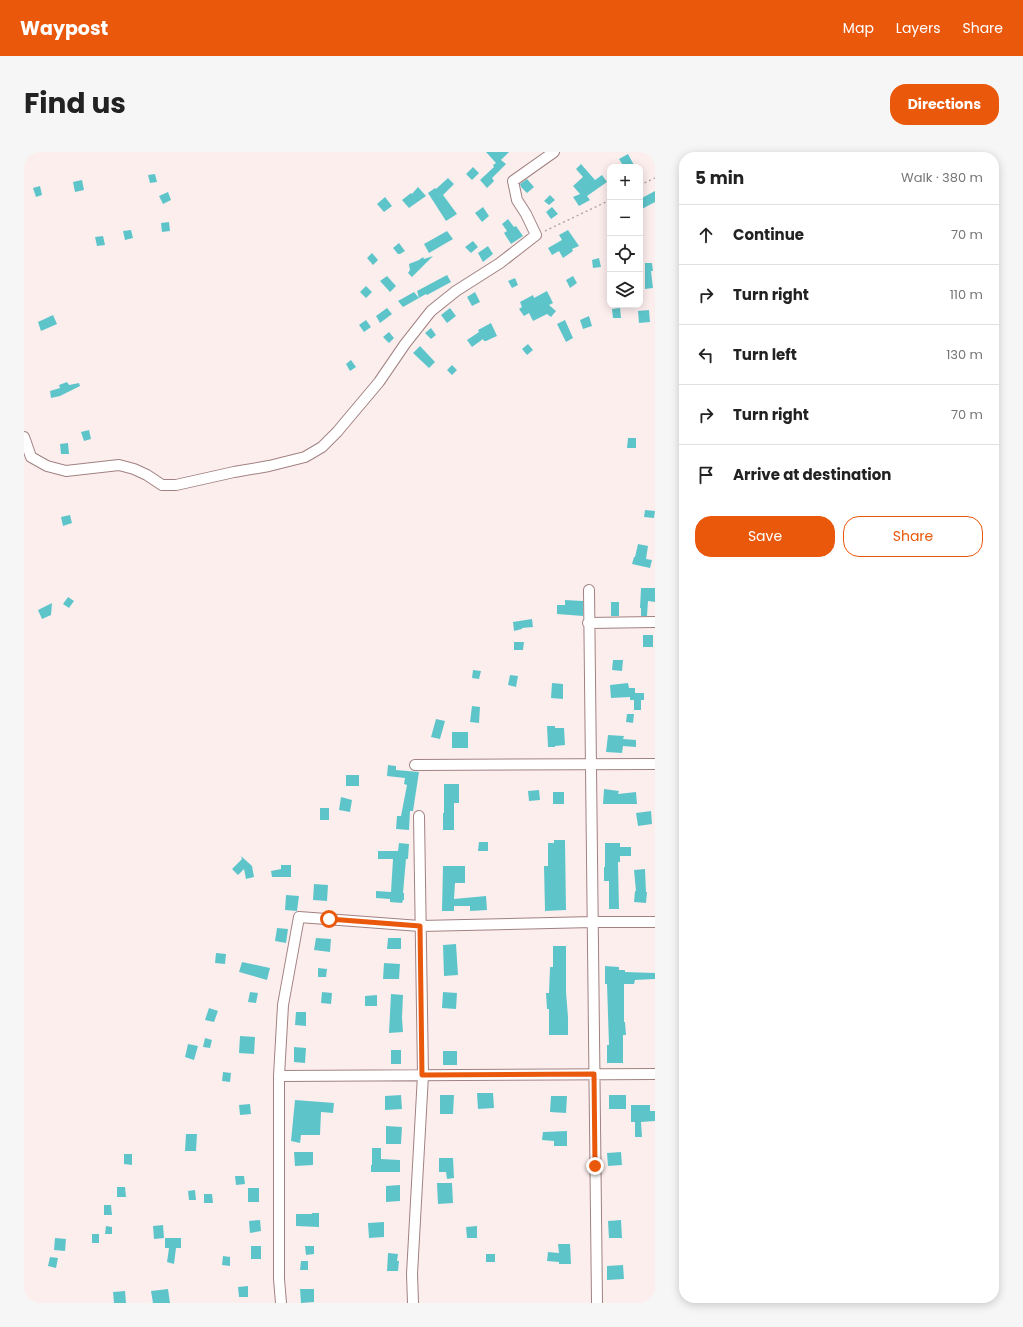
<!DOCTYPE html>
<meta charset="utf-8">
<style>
body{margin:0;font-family:Poppins,sans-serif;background:#f6f6f6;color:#222}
.controls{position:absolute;right:12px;top:12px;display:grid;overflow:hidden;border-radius:8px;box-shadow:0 2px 10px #0003}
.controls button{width:36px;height:36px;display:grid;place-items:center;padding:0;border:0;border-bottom:1px solid #e0e0e0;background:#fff;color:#222;font:20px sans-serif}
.stop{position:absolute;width:12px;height:12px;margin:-9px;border:3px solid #ea580c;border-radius:50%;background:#fff}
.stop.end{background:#ea580c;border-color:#fff;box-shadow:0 1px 4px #0008}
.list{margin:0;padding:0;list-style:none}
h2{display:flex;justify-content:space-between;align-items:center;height:52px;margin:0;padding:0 16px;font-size:17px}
h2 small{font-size:13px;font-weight:400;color:#767676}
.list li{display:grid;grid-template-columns:26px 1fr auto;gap:12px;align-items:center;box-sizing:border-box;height:60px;padding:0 16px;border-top:1px solid #e0e0e0}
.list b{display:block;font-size:15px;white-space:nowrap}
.list em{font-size:13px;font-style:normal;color:#767676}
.actions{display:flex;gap:8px;padding:12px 16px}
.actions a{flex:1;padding:9px 0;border:1px solid #ea580c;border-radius:16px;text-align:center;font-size:14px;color:#ea580c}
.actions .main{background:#ea580c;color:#fff}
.icon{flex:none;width:22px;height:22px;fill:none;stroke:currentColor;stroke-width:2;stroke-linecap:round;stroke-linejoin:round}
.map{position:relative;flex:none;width:631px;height:1151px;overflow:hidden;border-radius:16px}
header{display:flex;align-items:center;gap:24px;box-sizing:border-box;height:56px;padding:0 20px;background:#ea580c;color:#fff}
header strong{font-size:19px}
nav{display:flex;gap:22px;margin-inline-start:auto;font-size:14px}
.intro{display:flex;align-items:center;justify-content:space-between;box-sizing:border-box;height:96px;padding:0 24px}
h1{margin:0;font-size:28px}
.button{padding:10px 18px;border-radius:16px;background:#ea580c;color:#fff;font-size:14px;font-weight:700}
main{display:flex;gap:24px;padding:0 24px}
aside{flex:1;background:#fff;border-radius:16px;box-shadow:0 2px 10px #0003}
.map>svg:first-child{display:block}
.building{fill:#5dc5ca}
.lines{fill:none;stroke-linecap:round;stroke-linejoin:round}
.minor-casing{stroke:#a18181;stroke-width:12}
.path{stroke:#b4a7a7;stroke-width:1.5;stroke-dasharray:2 3;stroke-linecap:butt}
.minor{stroke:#fff;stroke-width:10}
.route{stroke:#ea580c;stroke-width:5}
</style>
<header>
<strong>Waypost</strong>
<nav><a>Map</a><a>Layers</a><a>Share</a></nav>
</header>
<div class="intro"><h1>Find us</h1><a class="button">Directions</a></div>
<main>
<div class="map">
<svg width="631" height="1151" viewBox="0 0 631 1151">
<rect width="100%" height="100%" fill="#fdeeee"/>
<path class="building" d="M462 0H485L477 8 482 12 468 26 470 29 463 36 456 28 470 15 469 13 472 11Z
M604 2 611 15H600L595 7Z
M557 12 571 28 578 23 583 30 563 44 566 48 555 54 549 45 556 42 549 34 559 25 552 17Z
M449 15 455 21 448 28 442 22Z
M131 22 133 30 126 31 124 23Z
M424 26 430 32 419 43 433 62 422 69 404 41 411 36 412 37Z
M503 27 510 35 503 41 497 35 496 32Z
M58 28 60 38 51 40 49 30Z
M16 34 18 43 12 45 9 36Z
M394 35 402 44 385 56 378 48 387 41 388 42Z
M631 39V50L616 58V47Z
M144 40 147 48 139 52 135 44Z
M526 43 531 48 525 53 520 49Z
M361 45 368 54 360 60 353 52Z
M459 55 465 64 458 70 451 61Z
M528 55 534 62 527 67 522 60Z
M484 67 490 75 492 74 499 84 487 92 480 81 483 79 478 72Z
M145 70 146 79 138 80 137 71Z
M107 78 109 86 101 88 99 79Z
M544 78 555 94 548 97 549 99 539 106 535 99 528 103 524 96 538 88 535 83Z
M423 79 429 87 405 101 400 92Z
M79 84 81 93 73 94 71 85Z
M449 89 454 95 447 101 441 95Z
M375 91 381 99 376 102H374L369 96Z
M464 94 469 102 459 110 454 101Z
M348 101 354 108 349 113 343 106Z
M409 104 388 125 384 121 386 118 385 112 395 108 399 105 400 107Z
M575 106 577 115 569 116 568 108Z
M621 111H628L629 119H627L629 136 621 137Z
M423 123 427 130 403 143 402 142 379 155 374 149 390 140 395 146 393 139Z
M363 124 372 134 366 140 356 129Z
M549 124 553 131 546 136 542 128Z
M491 126 494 133 488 136 484 129Z
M342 134 348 140 342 146 336 140Z
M523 139 529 151 525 153 532 159 527 165 523 162 509 169 505 161 500 164 495 157 498 155 496 150 509 143 510 146Z
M451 140 456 150 448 154 443 145Z
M363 156 368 162 356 171 352 164Z
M426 156 432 164 423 171 417 163Z
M596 156 597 166H589L588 157Z
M625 158 626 170 615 171 614 159Z
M29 163 33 172 17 179 14 170Z
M565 164 568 174 559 177 556 168Z
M342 168 347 175 340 180 335 173Z
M541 168 549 186 542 190 533 172Z
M467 171 473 184 462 189H460L459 187 448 195 443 188 455 180 454 178Z
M407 176 412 183 407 187 401 181Z
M365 180 370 186 365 191 359 185Z
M504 192 509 198 503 203 498 197Z
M396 194 411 210 405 216 389 201Z
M327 208 332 215 326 219 322 212Z
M428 213 433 218 428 223 423 218Z
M43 230 45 233 55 231 56 234 36 244 27 246 26 239 36 236 35 233Z
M65 278 67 287 60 289 57 280Z
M604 286H612V296H603Z
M44 291 45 302H37L36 292Z
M621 358 631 359 630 366 620 365Z
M46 363 48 371 39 374 37 365Z
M614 392 624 394 622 407 628 408 626 416 608 412 610 405H611Z
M617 436H631V450L624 449 623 464H617V456H616Z
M44 445 50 449 45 456 39 452Z
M541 448 559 449V464L533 462V453H541Z
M587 450H595V464H587Z
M28 451 27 463 18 467 14 458Z
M508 467 509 475 498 476V477L490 479 489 470Z
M619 483H629V495H619Z
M490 490H500L499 498H490Z
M589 508H599L598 519 588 518Z
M449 518 457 519 455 527 448 526Z
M486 523 494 524 492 535 484 533Z
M528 531 539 532V547L527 546Z
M604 531 605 536H611V541H620V548H617V558H610V548H606V545L587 546 586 533Z
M448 554 456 555 455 571 446 570Z
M603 562H610L609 571 602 570Z
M412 567 421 569 416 587 407 585Z
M523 574H531V576H540L541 593 531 594V595H524Z
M428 580H444V596H428Z
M584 583 600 584 599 587 612 588V595L599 594 598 601 582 600Z
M364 613 372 614V618L395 620 389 659H386L385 678 372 677 373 664H377L383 633 380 632 381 626 363 624Z
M322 623H335V634H322Z
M420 632H435V651H430V678H419V661H420Z
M580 637 595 639 594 642 612 640 613 652H579Z
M515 638 516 648 505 649 504 639Z
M529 640H540V652H529Z
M317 645 328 648 326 660 315 658Z
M296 656H305V668H296Z
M627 659 628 672 614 674 612 661Z
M530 688H541L542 758 521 759 520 714H524V691H530Z
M455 690H464V699H454Z
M375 691 385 692 384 707H382L379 741H380V748H379L378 751 366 750V747L352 746V739L367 740 369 707H354V699H374Z
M581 691H596V695H607V704H596V710H594L595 757H585V729H580V715H581Z
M217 704 228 714 230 725 222 727 220 717 214 723 208 717 218 707Z
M257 713H267V725H248L247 719 257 717Z
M419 714H441V731H431L430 747 462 744 463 758 446 759V754H430V759H418Z
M621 717 622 740H623L622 751 610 750 611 739H612L610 718Z
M290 732 304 733 303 749 289 748Z
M262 743 275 744 273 759 261 758Z
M253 776 264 777 262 791 251 789Z
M292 786 307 787 306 800 290 798Z
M364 786H377V797H363Z
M432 792 434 823 420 824 419 793Z
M529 794H542V840L544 865V883H525V857H523L522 841H525L526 815H529Z
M192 801 202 802 201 812 191 811Z
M218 810 246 816 243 828 215 820Z
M360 811 376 812 375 827H359Z
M581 814 595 815V818H601V820L631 821V827L611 828 610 832H600V870H601L602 883H599V911H583V893H585L583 832H581Z
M294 816 303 817 302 825H294Z
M226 840 234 841 232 851 224 850Z
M298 840 308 841 307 852 297 851Z
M419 840 433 841 432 857 418 856Z
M367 842 379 843 378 866 379 880 365 881Z
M353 843V854H341V844Z
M185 856 194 859 190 870 181 868Z
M272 860H282V874L271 873Z
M216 884 231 885 230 902 215 901Z
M181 886 188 888 186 896 179 895Z
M164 892 174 894 170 908 161 905Z
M270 895 282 896 281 911 270 910Z
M367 898H377V912H367Z
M419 899H433V913H419Z
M199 920 207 921 206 930 198 929Z
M453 941H469L470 956 454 957Z
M377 943 378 957 361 958V944Z
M416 943H430L429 962H416Z
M585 943H602V957H585Z
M527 944H543L542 961 526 960Z
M271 948 310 951 309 961 297 960 296 983H277L276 991 267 989Z
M226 952 227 962 216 963 215 953Z
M607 953H626V959H631V969L617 970 618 985H611V970H607Z
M362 974 378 975 377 992H362Z
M543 979V994H530V989L518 988 519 980Z
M162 982H173L172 999H161Z
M348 996H357V1007L376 1008V1020H347V1013H348Z
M270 1000H289V1013L271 1014Z
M597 1000 598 1013 584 1014 583 1001Z
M100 1002H108V1013L100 1012Z
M415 1006H429L430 1026 423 1027 422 1020H415Z
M211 1024H220L221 1032 212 1033Z
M413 1031H428L429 1051 414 1052Z
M376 1033V1049L362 1050V1034Z
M93 1035H101L102 1045H93Z
M224 1036H235V1050H224Z
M171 1038 172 1048H165L164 1039Z
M180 1042H188L189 1051H180Z
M80 1053H87L88 1063H80Z
M288 1061H295V1075L272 1074V1062H288Z
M236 1068 237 1079 226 1081 225 1069Z
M597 1068 598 1086H585L584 1069Z
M360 1070V1085L345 1086 344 1071Z
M139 1073 140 1086 130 1087 129 1074Z
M82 1074 88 1075V1082H81Z
M453 1074V1086H443L442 1075Z
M68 1082H75V1091H68Z
M31 1086 42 1087 41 1099 30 1098Z
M141 1086H157V1096H152L150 1112 143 1110 145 1096H141Z
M534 1092H546L547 1112H535V1110L523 1109 524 1100 535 1101Z
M227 1094H237V1107H227Z
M281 1094H290V1102L282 1103Z
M364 1101 374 1102 373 1109H375L374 1119H363Z
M462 1102H471V1110H462Z
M199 1104 206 1105V1114L198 1113Z
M26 1105 34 1106 32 1116 24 1114Z
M277 1109H284V1118H276Z
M599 1113 600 1127 583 1128V1114Z
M224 1134V1145H215L214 1135Z
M144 1137 146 1151H129L127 1139Z
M276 1137H290V1150L277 1151Z
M101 1139 102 1151H90L89 1140Z"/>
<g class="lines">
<defs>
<path id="minor" d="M0 285 7 305 23 314 42 319 95 313 110 317 123 323 138 333H152L210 320 245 314 281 305 298 295 313 280 355 230 381 192 407 159 432 139 476 111 512 83 502 62 493 48 489 29 530 0
M565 438 573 1151
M564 471 631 470
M391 613 631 612
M255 924 631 922
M257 1151 255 1127V924L259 853 275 765 396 774 569 770H631
M389 1151 388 1122 399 923 395 664"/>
</defs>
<use href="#minor" class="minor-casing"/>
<path class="path" d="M616 33 631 26
M521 79 586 48"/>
<use href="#minor" class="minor"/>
</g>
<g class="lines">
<path class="route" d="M305 767 396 774 398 923 570 922 571 1014"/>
</g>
</svg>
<div class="controls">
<button>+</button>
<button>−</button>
<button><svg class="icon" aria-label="locate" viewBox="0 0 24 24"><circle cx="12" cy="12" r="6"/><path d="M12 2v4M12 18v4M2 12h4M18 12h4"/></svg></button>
<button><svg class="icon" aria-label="layers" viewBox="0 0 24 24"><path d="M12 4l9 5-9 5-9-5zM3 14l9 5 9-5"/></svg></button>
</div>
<div class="stop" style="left:305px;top:767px"></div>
<div class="stop end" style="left:571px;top:1014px"></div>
</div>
<aside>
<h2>5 min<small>Walk · 380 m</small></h2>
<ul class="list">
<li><svg class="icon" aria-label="ahead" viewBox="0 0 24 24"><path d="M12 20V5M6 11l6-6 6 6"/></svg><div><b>Continue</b></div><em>70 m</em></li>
<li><svg class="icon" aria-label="right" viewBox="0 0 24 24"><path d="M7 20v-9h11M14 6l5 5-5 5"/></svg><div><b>Turn right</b></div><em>110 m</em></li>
<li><svg class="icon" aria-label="left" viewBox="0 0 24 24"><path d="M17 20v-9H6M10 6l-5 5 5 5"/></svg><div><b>Turn left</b></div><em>130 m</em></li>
<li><svg class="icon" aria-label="right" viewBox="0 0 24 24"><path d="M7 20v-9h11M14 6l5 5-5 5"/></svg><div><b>Turn right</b></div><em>70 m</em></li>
<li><svg class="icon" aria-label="arrive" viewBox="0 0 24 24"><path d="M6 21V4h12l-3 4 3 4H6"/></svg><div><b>Arrive at destination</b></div></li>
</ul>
<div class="actions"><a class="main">Save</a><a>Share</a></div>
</aside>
</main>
